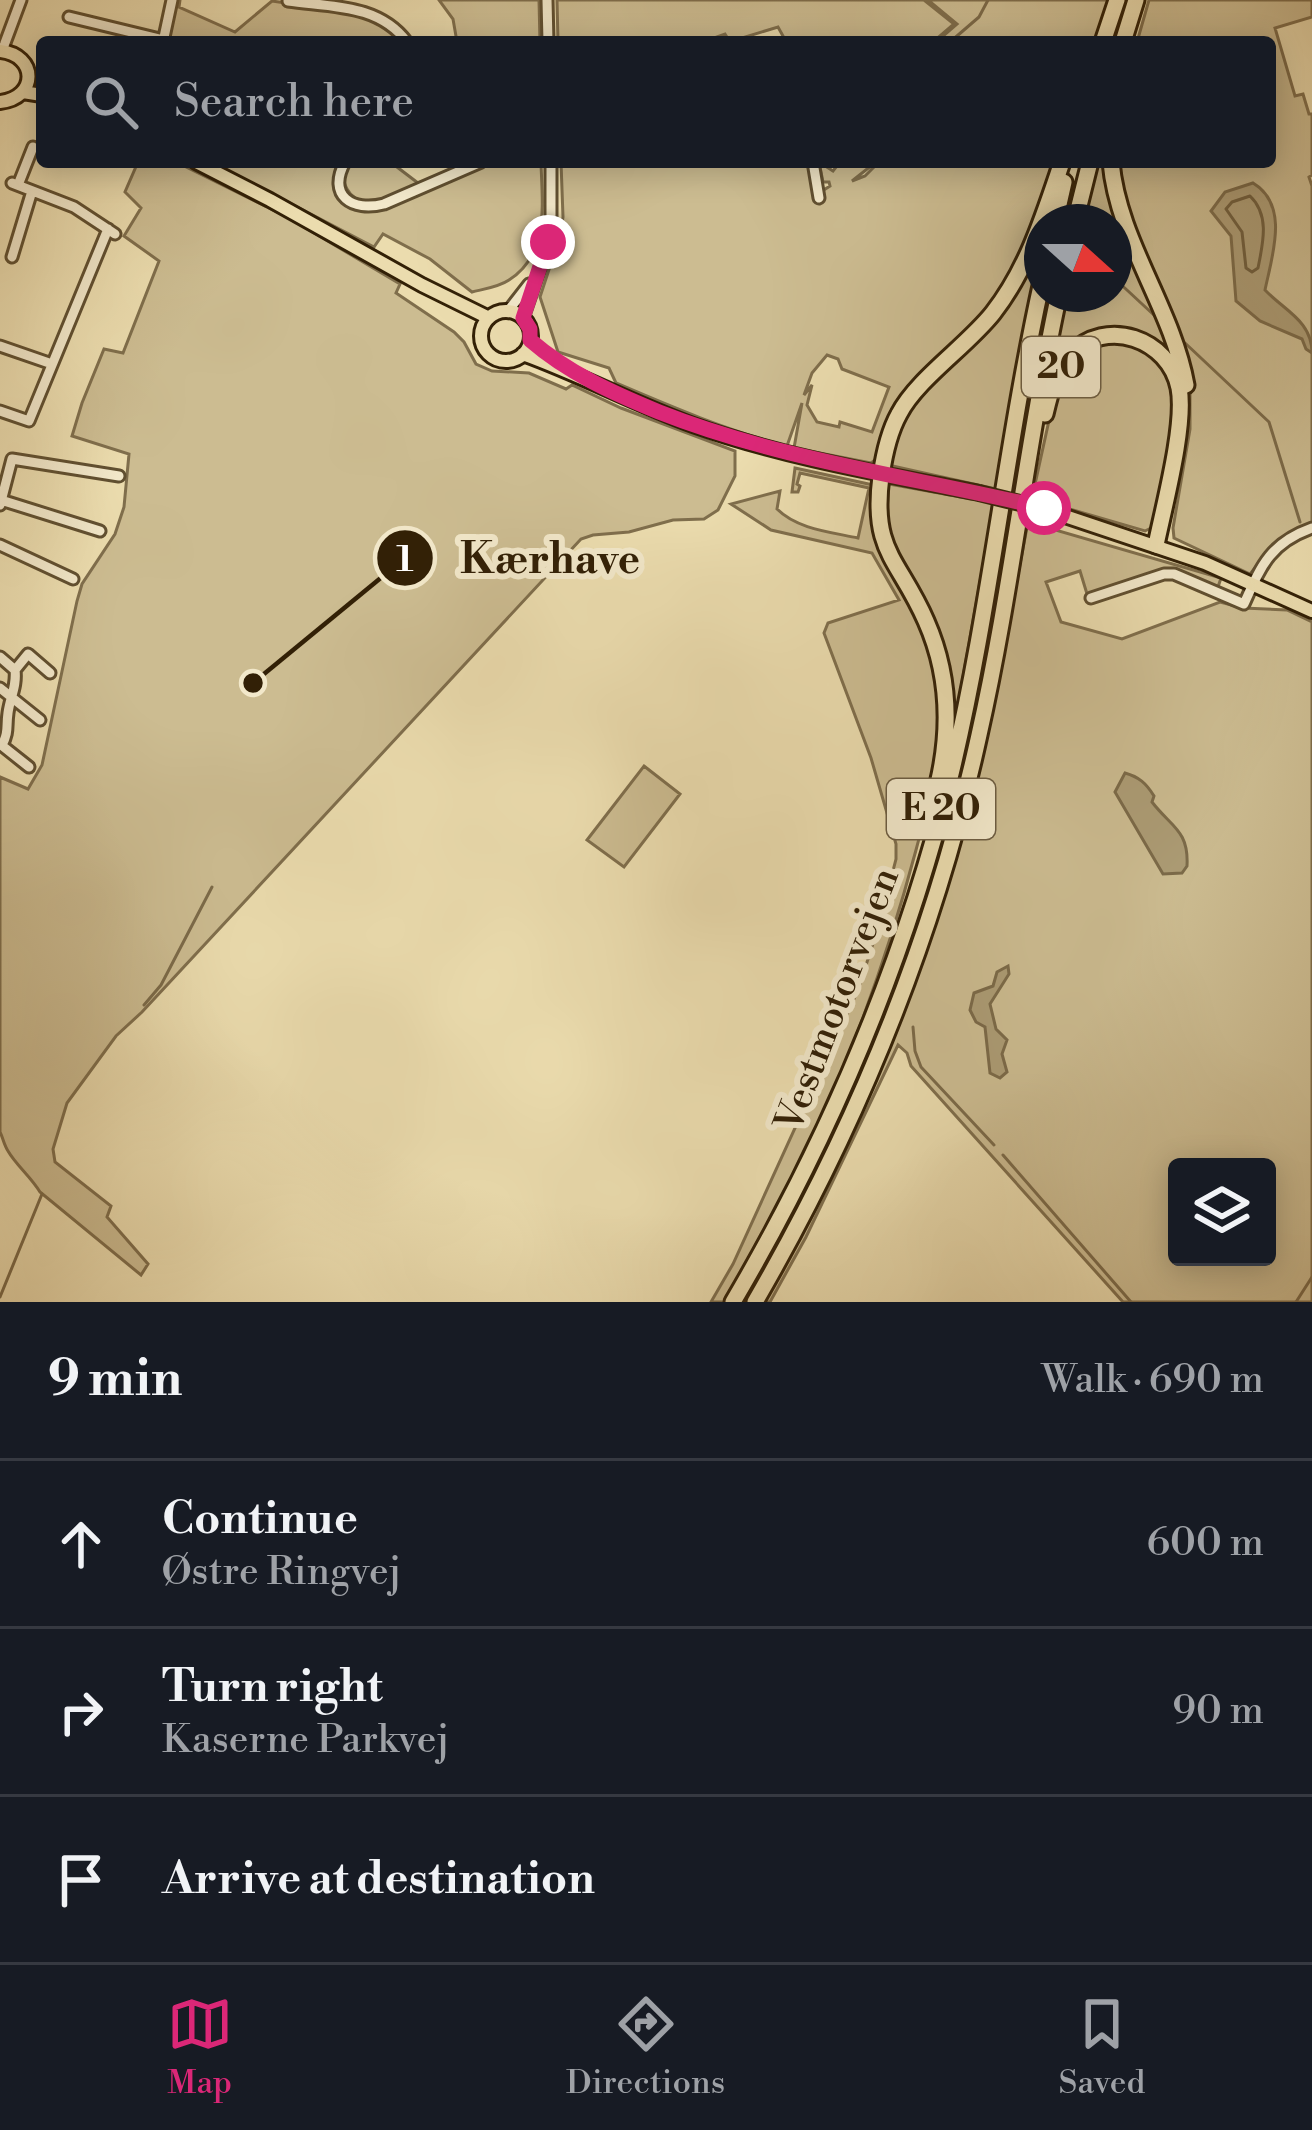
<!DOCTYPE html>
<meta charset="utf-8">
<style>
body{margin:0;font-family:"Libre Bodoni",serif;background:#242831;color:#f1f3f6}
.controls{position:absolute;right:36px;bottom:36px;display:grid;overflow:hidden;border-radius:12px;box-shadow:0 6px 30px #0003}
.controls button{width:108px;height:108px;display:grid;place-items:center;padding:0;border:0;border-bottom:3px solid #363941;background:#171b24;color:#f1f3f6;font:60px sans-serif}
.compass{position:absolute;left:1024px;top:204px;width:108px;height:108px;border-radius:50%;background:#171b24;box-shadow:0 6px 30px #0003;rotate:111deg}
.stop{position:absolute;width:36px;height:36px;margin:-27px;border:9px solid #db2777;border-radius:50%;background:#fff}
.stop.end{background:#db2777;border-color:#fff;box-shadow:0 3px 12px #0008}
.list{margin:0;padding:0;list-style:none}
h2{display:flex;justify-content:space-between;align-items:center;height:156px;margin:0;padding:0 48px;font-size:51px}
h2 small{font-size:39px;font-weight:400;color:#9ea1a6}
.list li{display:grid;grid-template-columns:78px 1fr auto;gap:36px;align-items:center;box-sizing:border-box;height:168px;padding:0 48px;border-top:3px solid #363941}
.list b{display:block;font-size:45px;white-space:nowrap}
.list p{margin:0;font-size:39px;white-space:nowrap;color:#9ea1a6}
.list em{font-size:39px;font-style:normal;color:#9ea1a6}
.icon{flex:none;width:66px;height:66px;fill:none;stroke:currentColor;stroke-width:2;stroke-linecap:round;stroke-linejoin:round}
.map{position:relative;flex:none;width:1312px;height:1302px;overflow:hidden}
.search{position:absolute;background:#171b24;box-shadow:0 6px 30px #0003;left:36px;right:36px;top:36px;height:132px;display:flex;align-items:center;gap:30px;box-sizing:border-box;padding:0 42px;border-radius:12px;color:#9ea1a6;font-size:45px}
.sheet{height:660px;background:#171b24}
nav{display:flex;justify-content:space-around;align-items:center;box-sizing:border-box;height:168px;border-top:3px solid #363941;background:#171b24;font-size:33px;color:#9ea1a6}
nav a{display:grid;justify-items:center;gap:6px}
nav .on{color:#db2777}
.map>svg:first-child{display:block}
.green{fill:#ccbc91;stroke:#7f6e4c;stroke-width:3;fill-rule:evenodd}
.water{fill:#ac9c75;stroke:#7b6a49;stroke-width:3}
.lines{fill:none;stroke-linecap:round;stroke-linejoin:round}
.shore{stroke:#6f5e3e;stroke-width:3}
.stream{stroke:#7b6a49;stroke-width:3}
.minor-casing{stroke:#604f30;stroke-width:15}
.major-casing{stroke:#322006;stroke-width:18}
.highway-casing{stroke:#322006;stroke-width:21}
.minor{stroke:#f2e8ca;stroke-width:9}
.major{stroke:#ebdcae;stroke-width:12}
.highway{stroke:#ebdcae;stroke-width:15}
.major-bridge-casing{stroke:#322006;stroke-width:18;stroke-linecap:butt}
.major-bridge{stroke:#ebdcae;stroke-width:12}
.route{stroke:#db2777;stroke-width:15}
.labels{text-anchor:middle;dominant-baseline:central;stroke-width:12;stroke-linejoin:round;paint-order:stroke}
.shield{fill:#f2e8ca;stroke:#6c5c41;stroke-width:3}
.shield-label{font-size:36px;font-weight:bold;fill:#322006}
.street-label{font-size:39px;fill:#322006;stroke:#f2e8ca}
.leader{fill:none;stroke:#322006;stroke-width:4.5}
.callout-dot{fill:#322006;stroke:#f2e8ca;stroke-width:4.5}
.mark-label{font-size:36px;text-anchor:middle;font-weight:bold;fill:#fff}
.callout-label{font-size:42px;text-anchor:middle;font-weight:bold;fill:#322006;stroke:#f2e8ca;stroke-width:12;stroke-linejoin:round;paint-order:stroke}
</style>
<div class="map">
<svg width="1312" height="1302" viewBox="0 0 1312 1302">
<rect width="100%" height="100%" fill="#ebdcae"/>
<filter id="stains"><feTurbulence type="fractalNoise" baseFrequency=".00167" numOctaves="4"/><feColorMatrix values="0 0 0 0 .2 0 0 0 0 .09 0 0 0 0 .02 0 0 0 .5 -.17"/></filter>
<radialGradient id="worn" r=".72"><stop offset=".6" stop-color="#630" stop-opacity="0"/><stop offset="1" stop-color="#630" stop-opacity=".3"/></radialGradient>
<path class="green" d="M176 0H180L179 7 235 32 272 1 360 14 381 21 402 42H167Z
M439 0H539L540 42H457L453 19Z
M557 0H924L954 24 933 42H782L783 36 778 27 742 38 740 42H730L725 34 703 42H558Z
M928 0H1110L1096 42H936L957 24Z
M1149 0H1312V17L1275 28 1295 96 1303 94 1309 114H1312V175L1309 177 1312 186V524C1279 535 1271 548 1250 574L1174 538 1173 528 1190 429V375L1128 217 1116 162H1270V42H1137Z
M138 162H176L289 218 400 284 396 293 454 332 464 342 476 364 492 371 529 373 566 389 572 385 621 408 735 451V476L718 510 704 519 673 520 629 532 593 535 581 539 142 1012 116 1036 67 1103 53 1149 55 1162 111 1206 107 1217 148 1264 141 1275 40 1192C31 1177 16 1165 8 1151 4 1145 3 1138 0 1132V777L28 789 42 765 77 601 82 584 115 534 124 507 129 454 72 436 82 403 104 349 123 353 159 261 124 236 141 208 125 192Z
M211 162H340C325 202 353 216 389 206L490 162H541C542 203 550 254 509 280 499 287 484 289 472 292L430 259 383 234 374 247Z
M351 162H402L397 167 418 183C399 192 361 216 347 189 341 179 345 171 351 162Z
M561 162H808L822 191 830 186 829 182H823L819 162 833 171 840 162H876L852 181 865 176 879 162H1056L1029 243 1003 291 936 367 879 457 871 463 794 448 802 403 787 446C728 431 672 407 616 383L609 368 558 352 540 297 560 236 563 217ZM827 355 838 359 842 369 889 387 872 432 840 422 839 427 817 422 807 405 812 385 804 395 812 373Z
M1096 162H1108L1163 320 1182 392 1149 341 1077 345 1044 410 1065 294H1114V222H1082Z
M1042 229V253L996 489 888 465 903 414 973 341Z
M1112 340C1123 343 1141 345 1149 351 1195 383 1163 481 1155 526L1145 531 1032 498 1057 384 1082 350Z
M795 468 873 485C872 500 871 515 873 530 877 554 893 575 905 595 924 630 940 667 941 707 943 755 928 804 916 850 874 1008 811 1163 725 1302H711L733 1264 858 990 879 925 896 859V844L871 758 824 633 828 623 899 600 872 553 771 530 731 504 780 491 777 509C797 529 830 532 858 538L869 488 800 473 797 484 800 486 798 492H792Z
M889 484 994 503 948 761V688L889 551 885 485Z
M1005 505 1015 508 995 635 948 847 859 1092 750 1302H736L780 1228 919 901Z
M1030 512 1039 514 1038 525 1221 578 1218 587 1166 570 1087 594 1080 571 1046 582 1061 622 1122 639 1220 602 1243 608 1287 610 1312 622V1302H1123L911 1066 907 1053 898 1045 806 1237 770 1302H763C846 1152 917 999 963 833 992 728 1009 619 1030 512ZM1177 1167H1267V1257H1177Z
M644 766 680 794 624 867 587 840Z"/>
<path class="water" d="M1253 183C1290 205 1272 256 1265 290 1285 311 1312 321 1312 353L1306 349 1302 339 1260 321 1236 301 1231 236 1211 211 1225 192Z
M1125 773C1139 777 1146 783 1154 796L1152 802C1171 827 1189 830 1187 866L1182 873 1163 874 1115 792Z
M1008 966 1009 974 990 1004 996 1029 1007 1040 1002 1054 1007 1072 1000 1078 990 1073 985 1027 976 1022 970 1010 974 993 993 986 997 972Z"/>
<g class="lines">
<path class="shore" d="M1250 196C1270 215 1263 243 1258 268L1252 272 1246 268 1242 232 1226 209 1232 202Z"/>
<path class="stream" d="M950 42 979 17 988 0
M1114 278 1155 316
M1185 343 1269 422 1300 522
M144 1005 161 985 212 887
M913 1027 915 1051 921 1067 994 1145
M1003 1155 1131 1302
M0 1297 42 1194
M1296 1302 1312 1277"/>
<defs>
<path id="minor" d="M547 0 548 42
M288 1C331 7 379 4 407 42
M69 17 164 40
M163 42 172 0
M2 51 21 0
M345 162C327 196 352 212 384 204L481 162
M813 162 819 198
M12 183 74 207 115 234
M18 185 33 147
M12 257 32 191
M508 311 529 284
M523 318 544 257 551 225V162
M0 346 52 364
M0 411 29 421 108 229
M1 500 100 531
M0 505 12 459 119 476
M0 545 73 579
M1091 598 1164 574H1174L1244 604C1261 566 1270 543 1312 528
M0 657 15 670
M0 688 40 720
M0 744 29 767
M2 745C9 732 6 727 8 713 10 697 17 687 15 670L28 654 50 673"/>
<path id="major" d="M0 51C38 55 38 98 0 102
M23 92 42 95
M196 162 270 200 422 285 489 318
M481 336a25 25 0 1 1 50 0a25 25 0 1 1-50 0Z
M523 354C581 375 635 404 693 425 786 458 883 474 979 493
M1044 509 1205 563 1312 611"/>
<path id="highway" d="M1103 42 1117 0
M1123 42 1136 0
M1111 162C1118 241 1172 307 1186 385
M1055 222 1064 182
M1075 222 1090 162
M1045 414C1050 393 1055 371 1070 355 1106 316 1169 339 1179 388 1186 424 1164 506 1156 545
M938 784C951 729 949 673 926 621 899 559 871 552 881 476 884 455 889 432 899 414 917 379 967 346 993 313 1028 268 1044 215 1062 162
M733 1302C830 1137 905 960 951 774 990 611 1006 444 1042 281
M755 1302C858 1124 935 936 979 735 1012 589 1027 440 1059 294"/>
</defs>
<use href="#minor" class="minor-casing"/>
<use href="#major" class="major-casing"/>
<use href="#highway" class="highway-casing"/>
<use href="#minor" class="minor"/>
<use href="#major" class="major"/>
<use href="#highway" class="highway"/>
<defs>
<path id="major-bridge" d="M979 493 1044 509"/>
</defs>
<use href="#major-bridge" class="major-bridge-casing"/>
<use href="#major-bridge" class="major-bridge"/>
</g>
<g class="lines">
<path class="route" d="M548 242 523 318 530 329V340C568 373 613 393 659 412 783 461 915 477 1044 508"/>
</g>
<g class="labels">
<g class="shield">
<rect x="1022" y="337" width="78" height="60" rx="9"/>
<rect x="887" y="779" width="108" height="60" rx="9"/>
</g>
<g class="shield-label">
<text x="1061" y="367">20</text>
<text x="941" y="809">E 20</text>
</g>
<g class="street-label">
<text transform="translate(838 1000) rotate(-69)">Vestmotorvejen</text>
</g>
</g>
<path class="leader" d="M253 683L405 558"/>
<g class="callout-dot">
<circle cx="253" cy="683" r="12"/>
<circle cx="405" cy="558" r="30"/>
</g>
<g class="mark-label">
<text x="405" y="571">1</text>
</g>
<g class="callout-label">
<text x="550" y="573">Kærhave</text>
</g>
<rect width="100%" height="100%" filter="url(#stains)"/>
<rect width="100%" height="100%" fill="url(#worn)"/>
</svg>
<div class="controls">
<button><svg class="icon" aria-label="layers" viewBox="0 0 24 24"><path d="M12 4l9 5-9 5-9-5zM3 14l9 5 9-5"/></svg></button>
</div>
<svg class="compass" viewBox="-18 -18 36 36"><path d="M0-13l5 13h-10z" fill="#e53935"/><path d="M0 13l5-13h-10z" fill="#9ea1a6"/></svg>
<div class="stop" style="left:1044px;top:508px"></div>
<div class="stop end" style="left:548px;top:242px"></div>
<div class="search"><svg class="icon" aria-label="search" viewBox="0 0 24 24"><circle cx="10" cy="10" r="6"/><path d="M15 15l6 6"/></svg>Search here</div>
</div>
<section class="sheet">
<h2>9 min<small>Walk · 690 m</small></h2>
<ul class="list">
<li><svg class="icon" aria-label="ahead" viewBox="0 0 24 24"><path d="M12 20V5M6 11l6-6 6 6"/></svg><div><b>Continue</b><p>Østre Ringvej</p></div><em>600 m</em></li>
<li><svg class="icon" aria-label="right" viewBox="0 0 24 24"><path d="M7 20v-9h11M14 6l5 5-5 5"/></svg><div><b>Turn right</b><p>Kaserne Parkvej</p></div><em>90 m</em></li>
<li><svg class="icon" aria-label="arrive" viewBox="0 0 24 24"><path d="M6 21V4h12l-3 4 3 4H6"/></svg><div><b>Arrive at destination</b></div></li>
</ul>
</section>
<nav>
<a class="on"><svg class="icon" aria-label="map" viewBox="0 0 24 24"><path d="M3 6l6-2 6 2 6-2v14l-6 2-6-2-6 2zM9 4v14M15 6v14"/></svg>Map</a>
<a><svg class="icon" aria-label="directions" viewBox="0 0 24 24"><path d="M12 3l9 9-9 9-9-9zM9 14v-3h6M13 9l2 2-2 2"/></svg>Directions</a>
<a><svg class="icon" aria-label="saved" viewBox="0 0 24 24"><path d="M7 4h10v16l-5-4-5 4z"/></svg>Saved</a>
</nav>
